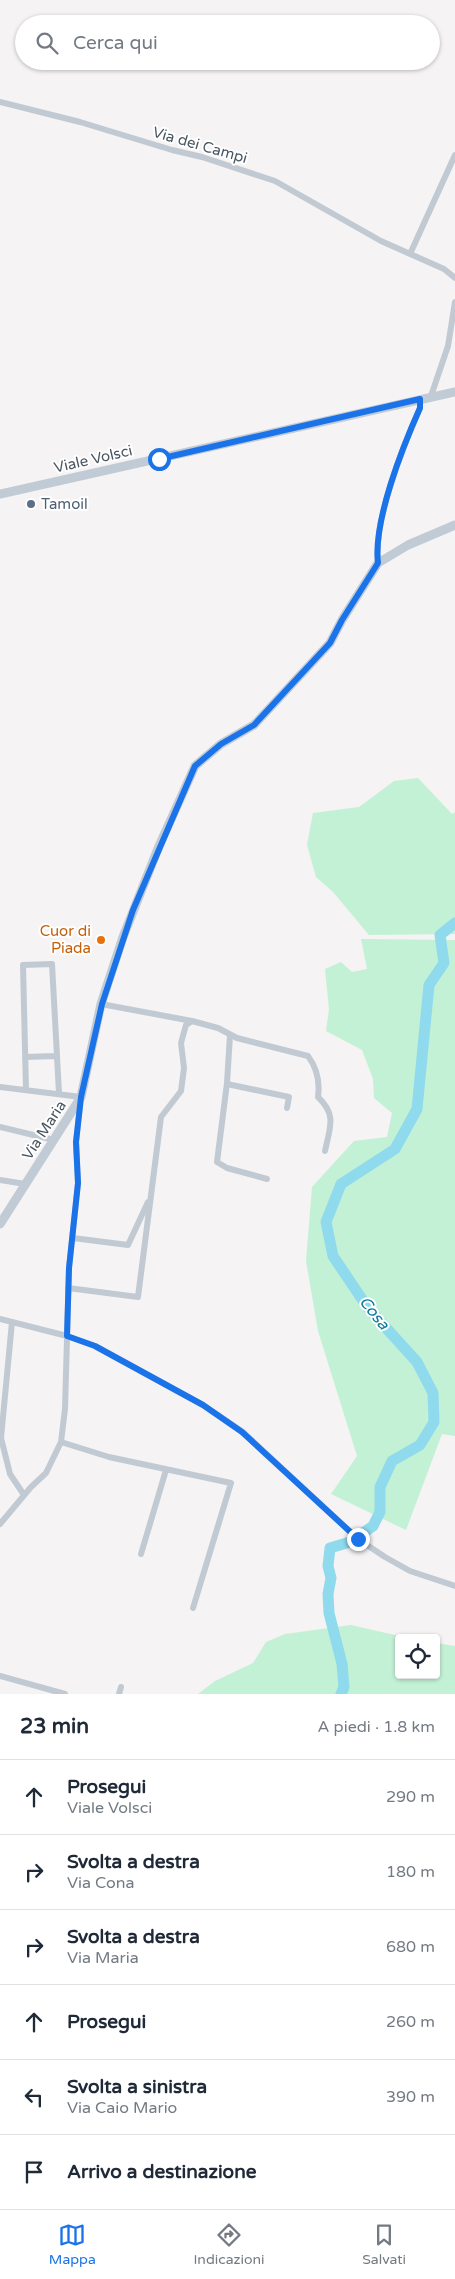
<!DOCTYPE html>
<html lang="it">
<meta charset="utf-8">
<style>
body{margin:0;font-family:"Varela Round",sans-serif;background:#f2f2f3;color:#1f2937}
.controls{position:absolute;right:15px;bottom:15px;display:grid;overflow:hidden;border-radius:5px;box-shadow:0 1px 4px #0004}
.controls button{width:45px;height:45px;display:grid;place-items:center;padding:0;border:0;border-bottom:1px solid #e0e1e3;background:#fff;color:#1f2937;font:25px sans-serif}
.stop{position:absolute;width:15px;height:15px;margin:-11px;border:4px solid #1a73e8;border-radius:50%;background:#fff}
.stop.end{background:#1a73e8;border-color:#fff;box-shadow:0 1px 5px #0008}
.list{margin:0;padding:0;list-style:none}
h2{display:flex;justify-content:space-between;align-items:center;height:65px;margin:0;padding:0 20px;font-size:21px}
h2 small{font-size:16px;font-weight:400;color:#747a83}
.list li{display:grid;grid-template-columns:32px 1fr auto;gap:15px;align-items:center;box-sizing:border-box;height:75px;padding:0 20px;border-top:1px solid #e0e1e3}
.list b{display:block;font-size:19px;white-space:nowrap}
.list p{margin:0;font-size:16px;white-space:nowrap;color:#747a83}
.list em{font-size:16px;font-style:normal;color:#747a83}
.icon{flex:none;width:28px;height:28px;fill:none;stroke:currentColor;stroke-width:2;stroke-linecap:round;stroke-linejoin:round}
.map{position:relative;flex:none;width:455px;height:1694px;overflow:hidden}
.search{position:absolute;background:#fff;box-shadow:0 1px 4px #0004;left:15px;right:15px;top:15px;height:55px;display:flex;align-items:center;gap:12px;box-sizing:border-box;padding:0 18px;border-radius:28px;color:#747a83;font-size:19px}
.sheet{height:515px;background:#fff}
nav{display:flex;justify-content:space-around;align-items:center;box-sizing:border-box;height:70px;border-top:1px solid #e0e1e3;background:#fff;font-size:14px;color:#747a83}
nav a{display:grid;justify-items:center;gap:2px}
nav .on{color:#1a73e8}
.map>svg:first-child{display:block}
.green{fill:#c3f1d5}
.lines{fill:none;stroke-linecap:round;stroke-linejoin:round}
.river{stroke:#90daee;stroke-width:11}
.street{stroke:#c1cad2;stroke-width:6}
.secondary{stroke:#c1cbd6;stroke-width:9}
.route{stroke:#1a73e8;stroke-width:6}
.service-dot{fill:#5c6f8a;stroke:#fff;stroke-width:2}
.food-dot{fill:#e8710a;stroke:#fff;stroke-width:2}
.labels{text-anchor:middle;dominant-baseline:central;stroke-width:4;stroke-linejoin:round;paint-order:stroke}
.street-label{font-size:15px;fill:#4a5661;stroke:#fff}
.service-label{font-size:15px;fill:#4e5e75;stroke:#fff;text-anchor:start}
.food-label{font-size:15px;fill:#c56008;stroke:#fff;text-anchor:end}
.water-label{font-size:16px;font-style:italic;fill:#0c7c9b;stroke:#fff}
</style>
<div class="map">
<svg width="455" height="1694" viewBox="0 0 455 1694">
<rect width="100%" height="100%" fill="#f5f3f3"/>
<path class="green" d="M418 778 452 814 455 812V934L369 935 333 892 316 877 307 845 313 813 359 807 394 781Z
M361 939 455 940V1436L442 1434 406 1530 331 1494 357 1456 318 1331 306 1261 312 1187 354 1141 387 1137 392 1113 374 1098 373 1079 362 1050 326 1031 329 1009 325 969 341 962 352 972 367 969Z
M351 1625 408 1638H399V1675H436V1643L455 1646V1694H198L215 1681 253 1663 266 1642 285 1634Z"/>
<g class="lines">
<path class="river" d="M341 1694 344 1687 342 1664 329 1613 328 1594 331 1578 328 1566 330 1548 350 1542 373 1526 380 1512V1487L392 1461 420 1445 434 1422 433 1393 417 1362 368 1308 333 1256 326 1222 341 1184 395 1149 417 1109 429 985 444 963 440 935 455 923"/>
<path class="street" d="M0 102 80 122 172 150 202 157 275 181 381 241 444 269 455 278
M410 254 455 155
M431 396 448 346 455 302
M378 563C373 521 403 447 420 408V399
M101 1004 192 1021
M230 1035 227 1083 217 1162 227 1168 267 1179
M25 1057 56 1056
M227 1084 289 1097 287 1108
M0 1087 81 1097 76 1142 78 1183 69 1268 65 1409 61 1442 46 1473 31 1487 0 1524
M26 1090 23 965 52 964 59 1093
M0 1127 54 1140
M0 1180 25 1184
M73 1238 128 1245 148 1202
M68 1288 138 1297 161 1117 181 1091 184 1068 181 1043 186 1025 192 1021 218 1028 237 1038 308 1056C317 1068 320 1082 318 1097 337 1115 330 1127 325 1151
M0 1319 67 1336 95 1346 203 1405 243 1432 358 1539 385 1557 410 1571 455 1586
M12 1322 1 1438 10 1474 24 1495
M61 1442 109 1457 231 1483 193 1608
M141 1554 166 1470
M0 1676 65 1694
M119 1694 121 1687"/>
<path class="secondary" d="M0 494 455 392
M0 1224 81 1097 101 1004 123 937 159 846 195 766 221 744 254 725 330 643 342 620 378 563 408 545 455 525"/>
</g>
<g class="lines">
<path class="route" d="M159 459 420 399V408C403 446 373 521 378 563L342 620 330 643 254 725 221 744 195 766 133 910 102 1004 81 1097 76 1142 78 1183 69 1268 67 1336 95 1346 203 1405 242 1432 358 1539"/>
</g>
<circle class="service-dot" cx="31" cy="504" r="5"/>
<circle class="food-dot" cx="101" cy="940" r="5"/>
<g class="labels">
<g class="street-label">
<text transform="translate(200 145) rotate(16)">Via dei Campi</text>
<text transform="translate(93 459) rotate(-13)">Viale Volsci</text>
<text transform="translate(44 1130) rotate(-57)">Via Maria</text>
</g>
<g class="service-label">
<text x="41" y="504">Tamoil</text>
</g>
<g class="food-label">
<text x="91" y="931">Cuor di<tspan x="91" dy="17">Piada</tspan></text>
</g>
<g class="water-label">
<text transform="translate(374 1313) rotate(51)">Cosa</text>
</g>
</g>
</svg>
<div class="controls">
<button><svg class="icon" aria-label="locate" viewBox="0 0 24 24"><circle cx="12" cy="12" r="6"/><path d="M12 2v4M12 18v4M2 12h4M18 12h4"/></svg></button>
</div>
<div class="stop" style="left:159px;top:459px"></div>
<div class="stop end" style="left:358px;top:1539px"></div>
<div class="search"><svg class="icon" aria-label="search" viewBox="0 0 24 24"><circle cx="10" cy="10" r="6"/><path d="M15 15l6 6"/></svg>Cerca qui</div>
</div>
<section class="sheet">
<h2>23 min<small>A piedi · 1.8 km</small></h2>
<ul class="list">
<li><svg class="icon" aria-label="ahead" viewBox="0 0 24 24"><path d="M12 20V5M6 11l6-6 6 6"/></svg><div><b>Prosegui</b><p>Viale Volsci</p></div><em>290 m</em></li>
<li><svg class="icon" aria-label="right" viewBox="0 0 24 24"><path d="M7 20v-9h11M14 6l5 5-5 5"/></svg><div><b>Svolta a destra</b><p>Via Cona</p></div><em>180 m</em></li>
<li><svg class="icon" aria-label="right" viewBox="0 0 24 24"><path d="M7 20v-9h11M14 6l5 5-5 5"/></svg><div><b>Svolta a destra</b><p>Via Maria</p></div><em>680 m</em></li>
<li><svg class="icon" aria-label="ahead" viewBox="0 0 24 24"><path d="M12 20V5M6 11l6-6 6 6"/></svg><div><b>Prosegui</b></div><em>260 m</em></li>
<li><svg class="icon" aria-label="left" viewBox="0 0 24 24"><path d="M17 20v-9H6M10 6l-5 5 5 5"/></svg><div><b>Svolta a sinistra</b><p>Via Caio Mario</p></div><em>390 m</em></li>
<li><svg class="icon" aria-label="arrive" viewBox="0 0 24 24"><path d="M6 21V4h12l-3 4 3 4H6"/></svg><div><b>Arrivo a destinazione</b></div></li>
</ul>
</section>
<nav>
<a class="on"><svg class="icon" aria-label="map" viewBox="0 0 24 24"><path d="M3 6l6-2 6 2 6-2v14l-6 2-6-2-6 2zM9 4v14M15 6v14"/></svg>Mappa</a>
<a><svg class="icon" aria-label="directions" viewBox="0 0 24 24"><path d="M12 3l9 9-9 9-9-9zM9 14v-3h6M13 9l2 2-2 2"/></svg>Indicazioni</a>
<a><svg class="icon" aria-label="saved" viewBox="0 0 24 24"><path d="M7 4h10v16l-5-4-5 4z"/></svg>Salvati</a>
</nav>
